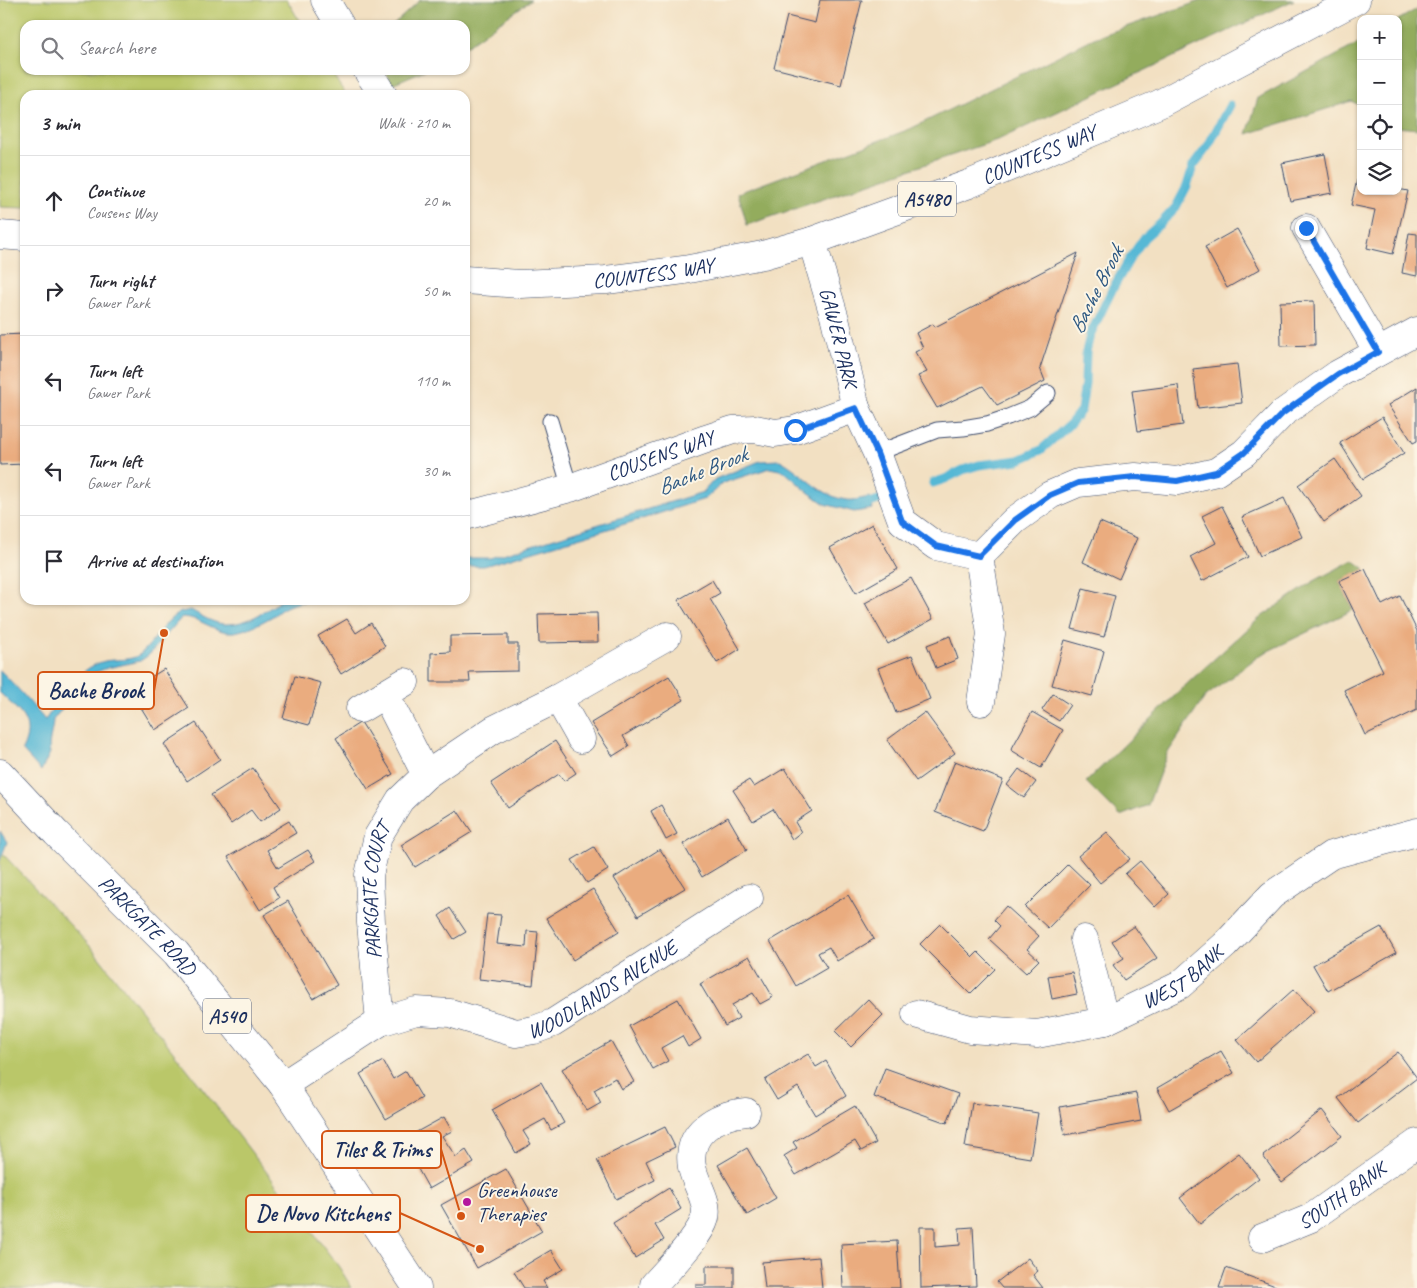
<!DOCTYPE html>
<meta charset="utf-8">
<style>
body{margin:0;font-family:Caveat,sans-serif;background:#f7f7f7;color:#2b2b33}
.controls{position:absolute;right:15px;top:15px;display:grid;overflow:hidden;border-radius:10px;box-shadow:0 1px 4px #0004}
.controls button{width:45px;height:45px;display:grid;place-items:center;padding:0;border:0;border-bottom:1px solid #e1e1e2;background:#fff;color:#2b2b33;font:25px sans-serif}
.stop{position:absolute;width:15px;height:15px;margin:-11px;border:4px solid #1a73e8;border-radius:50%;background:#fff}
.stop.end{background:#1a73e8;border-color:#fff;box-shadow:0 1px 5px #0008}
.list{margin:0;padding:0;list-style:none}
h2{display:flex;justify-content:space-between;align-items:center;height:65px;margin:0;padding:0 20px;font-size:21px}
h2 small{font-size:16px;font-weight:400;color:#7c7c81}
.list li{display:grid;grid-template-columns:32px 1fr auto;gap:15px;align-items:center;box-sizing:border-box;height:90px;padding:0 20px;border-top:1px solid #e1e1e2}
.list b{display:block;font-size:19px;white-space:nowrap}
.list p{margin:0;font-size:16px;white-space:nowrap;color:#7c7c81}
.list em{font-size:16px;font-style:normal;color:#7c7c81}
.icon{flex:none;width:28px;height:28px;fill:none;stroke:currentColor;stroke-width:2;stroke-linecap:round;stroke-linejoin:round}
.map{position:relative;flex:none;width:1417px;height:1288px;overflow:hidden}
.search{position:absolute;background:#fff;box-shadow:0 1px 4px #0004;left:20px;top:20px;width:450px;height:55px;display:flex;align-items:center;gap:12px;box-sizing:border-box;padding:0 18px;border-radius:15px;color:#7c7c81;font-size:19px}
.panel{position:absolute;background:#fff;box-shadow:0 1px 4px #0004;left:20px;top:90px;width:450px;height:515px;border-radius:15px}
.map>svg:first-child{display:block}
.green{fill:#bac769;stroke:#6a7b64}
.forest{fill:#93ac5d;stroke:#576e5e}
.water{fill:#57b8d5;stroke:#39749a}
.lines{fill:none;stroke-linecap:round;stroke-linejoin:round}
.stream{stroke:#57b8d5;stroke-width:9}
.building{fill:#eaac7f}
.lane-casing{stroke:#3b4a6d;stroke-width:17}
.street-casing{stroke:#3b4a6d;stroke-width:29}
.primary-casing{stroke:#3b4a6d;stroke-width:29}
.lane{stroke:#fff;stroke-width:15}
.street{stroke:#fff;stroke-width:28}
.primary{stroke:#fff;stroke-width:28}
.route{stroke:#1a73e8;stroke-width:6}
.poi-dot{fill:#b5179e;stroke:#fcf5e5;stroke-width:2}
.labels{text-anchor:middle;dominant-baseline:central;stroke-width:4;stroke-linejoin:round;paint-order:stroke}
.shield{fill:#fcf5e5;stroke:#5e6a86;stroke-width:1}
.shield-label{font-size:20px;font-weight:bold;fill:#1b2f5e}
.street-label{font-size:21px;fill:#1b2f5e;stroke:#fcf5e5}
.poi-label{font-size:21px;fill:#1b2f5e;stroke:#fcf5e5;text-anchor:start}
.water-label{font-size:22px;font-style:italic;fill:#2d5882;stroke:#fcf5e5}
.leader{fill:none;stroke:#d45514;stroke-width:2}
.callout-dot{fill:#d45514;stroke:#fcf5e5;stroke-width:2}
.callout{fill:#fcf5e5;stroke:#d45514;stroke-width:2}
.callout-label{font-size:22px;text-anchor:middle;font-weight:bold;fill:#1b2f5e}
</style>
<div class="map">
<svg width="1417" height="1288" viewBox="0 0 1417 1288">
<rect width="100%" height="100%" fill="#fcf5e5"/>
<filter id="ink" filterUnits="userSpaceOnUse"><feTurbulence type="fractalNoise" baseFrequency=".02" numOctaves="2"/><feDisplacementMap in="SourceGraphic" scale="10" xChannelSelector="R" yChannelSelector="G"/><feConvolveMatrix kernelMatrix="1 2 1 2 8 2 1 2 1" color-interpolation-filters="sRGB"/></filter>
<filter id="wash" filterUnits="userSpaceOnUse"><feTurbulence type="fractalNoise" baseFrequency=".0096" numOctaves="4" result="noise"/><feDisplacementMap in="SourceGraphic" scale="20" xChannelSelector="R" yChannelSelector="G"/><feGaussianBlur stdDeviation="1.12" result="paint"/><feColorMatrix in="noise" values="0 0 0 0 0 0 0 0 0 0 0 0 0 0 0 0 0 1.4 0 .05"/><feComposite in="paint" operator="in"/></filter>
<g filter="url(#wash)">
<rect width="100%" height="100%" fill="#f2e0c2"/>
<path class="green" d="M0 0H287L302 25H25V70H330L346 95H25V208L0 207Z
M0 851 90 946 207 1094 339 1267 352 1288H0Z"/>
<path class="forest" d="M420 0H531L465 47V25H393Z
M1203 0H1294L1000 139 747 225 738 193 910 129 1094 38Z
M1417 9V129L1398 127V20Z
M1361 42V107L1352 101 1247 134 1258 98Z
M385 70H425L392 84Z
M1353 560 1365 569 1339 581 1353 610 1260 655 1205 697 1167 754 1148 805 1120 816 1086 782 1191 680 1261 617 1314 581Z"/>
<path class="water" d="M780 460C803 472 821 497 847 500 854 501 863 498 870 497L873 509 854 512 825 504 808 492 784 471 770 468 723 483 705 499 645 518 484 566H465V558H490L703 492 715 479 760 461Z
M282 600H340C322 601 302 599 286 607 281 609 277 613 273 616 261 623 247 630 234 632 215 634 201 617 182 617L149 655 140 661 107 668 89 675 53 720C53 731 47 743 50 753L41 771 22 750C36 721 19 712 0 693V670L21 692 45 720C61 699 76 668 105 661 115 659 130 661 139 655 153 645 164 620 179 613 183 611 187 611 191 610 200 615 212 623 224 624 246 625 264 612 282 600Z
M0 831 7 842 0 861Z"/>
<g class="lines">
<path class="stream" d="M933 483 945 479 963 470 979 465 1019 460 1041 450 1071 423 1081 410 1085 383 1086 352 1090 335 1112 290 1129 260 1144 238 1161 223 1176 207 1187 186 1193 166 1208 146 1230 105
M860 504H867L887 497"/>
</g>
<g id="blocks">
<path class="building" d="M820 0H862L841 85 774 68 787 16 815 23Z
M1325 154 1332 193 1290 201 1282 163Z
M1357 180 1361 181V191H1398V189L1408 191 1393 254 1367 248 1375 210 1351 205Z
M1237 229 1260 269 1227 288 1205 247Z
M1409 233 1417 234V276L1402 273Z
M1078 253 1040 368 1045 381 997 405 983 386 937 408 918 376 927 372 915 352 923 348 916 333 933 324 935 327Z
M1314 301 1315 345 1281 346 1280 302Z
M25 334V464L0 465V335Z
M1237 364 1242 403 1198 408 1193 369Z
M1178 385 1183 425 1138 431 1132 391Z
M1417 387V441L1413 443 1388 405Z
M1382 417 1404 453 1363 479 1340 443Z
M1335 459 1361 496 1324 522 1298 485Z
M1284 498 1302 537 1260 556 1242 517Z
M1222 506 1248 557 1202 581 1190 557 1216 543 1202 516Z
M1100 522 1137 538 1119 579 1083 562Z
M872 524 898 569 856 593 830 548Z
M1365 569 1382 605 1400 596 1417 631V710L1365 735 1344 690 1383 671 1339 581Z
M911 578 933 619 888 644 865 603Z
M712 580 720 593 710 599 740 649 717 663 678 600Z
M1083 588 1115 596 1104 637 1072 629Z
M597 613 598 642 539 643 538 614Z
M347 619 356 633 371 623 385 646 341 674 318 636Z
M508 635V644H518V671L469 672 470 682H431V653L450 652V636Z
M950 636 958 659 936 668 927 645Z
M1065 640 1104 651 1092 696 1052 685Z
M912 655 930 699 896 713 878 668Z
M164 669 189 708 155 730 130 690Z
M295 676 321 683 309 725 283 718Z
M669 676 684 700 623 736 629 746 613 756 591 723Z
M1053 694 1070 705 1059 721 1042 710Z
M925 712 955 753 916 781 887 740Z
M1032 712 1063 730 1041 768 1011 750Z
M361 722 393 774 368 789 336 738Z
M196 723 220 759 187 781 164 744Z
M555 741 576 773 564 781 559 774 508 808 491 783Z
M955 761 1003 780 983 831 935 812Z
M253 768 281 808 260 822 251 810 231 824 211 795Z
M785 768 812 811 795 822 801 832 792 839 773 809 753 821 733 790 749 780 754 787Z
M1019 769 1036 782 1024 798 1007 785Z
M661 805 677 834 666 840 651 811Z
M457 810 472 832 415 867 401 845Z
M728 817 747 850 702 877 683 844Z
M289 821 296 833 267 850 278 868 308 850 315 861 273 887 279 898 260 910 228 857Z
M1107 832 1130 859 1100 883 1078 856Z
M594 847 608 870 587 883 572 860Z
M660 849 685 888 638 916 614 878Z
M1140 861 1169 894 1155 907 1125 874Z
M1068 864 1090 885 1048 928 1025 907Z
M593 889 619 931 573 960 546 918Z
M848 895 874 939 837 961 829 947 818 953 827 968 796 986 770 941Z
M288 901 337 985 313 999 264 915Z
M1006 906 1039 936 1027 949 1039 960 1026 973 989 939 1000 926 994 920Z
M450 908 466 932 454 939 439 916Z
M487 914 501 915 497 944 526 947 527 931 538 932 533 985 479 979Z
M940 924 973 957 978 952 995 969 970 994 920 944Z
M1134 926 1157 958 1124 980 1113 965 1124 958 1112 941Z
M1381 927 1396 953 1328 991 1313 965Z
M749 956 773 997 760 1004 753 993 732 1005 739 1018 725 1026 700 984Z
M1072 972 1077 994 1052 999 1048 976Z
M1294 989 1314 1011 1256 1062 1237 1040Z
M678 999 701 1039 688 1047 682 1036 661 1048 668 1061 653 1069 629 1026Z
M868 999 883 1015 851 1047 835 1031Z
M611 1041 634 1082 621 1089 615 1078 594 1090 601 1103 587 1111 562 1069Z
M1221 1051 1234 1073 1169 1110 1157 1088Z
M1398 1052 1417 1078 1358 1123 1338 1098Z
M808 1054 816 1067 826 1061 846 1096 815 1115 798 1087 777 1100 765 1080Z
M383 1061 393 1079 406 1071 422 1098 386 1119 360 1074Z
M885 1068 958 1094 947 1123 874 1097Z
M541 1082 564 1123 551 1130 545 1119 523 1131 531 1144 516 1153 492 1110Z
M1136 1093 1141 1121 1065 1135 1060 1107Z
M972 1103 1038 1113 1030 1158 965 1147Z
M855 1106 876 1143 861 1151 855 1141 796 1175 784 1156 797 1148 793 1142Z
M1322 1110 1342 1136 1282 1182 1263 1156Z
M444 1117 452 1131 442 1136 456 1157 466 1150 474 1163 429 1189 402 1140Z
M665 1127 675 1147 646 1161 655 1180 616 1199 597 1160Z
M747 1148 776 1198 747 1215 718 1165Z
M1239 1153 1259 1178 1200 1224 1180 1198Z
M506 1169 542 1231 477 1268 441 1205Z
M669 1188 681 1209 655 1225 664 1240 635 1258 613 1223Z
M920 1227H935V1247L960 1245 959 1228 973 1227 976 1286 921 1288Z
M897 1241 900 1288H843L841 1244Z
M551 1250 563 1269 543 1281 547 1288H524L514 1272Z
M819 1257 822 1288H765L762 1262Z
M1028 1258 1038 1271 1033 1275 1043 1288H1002L997 1282Z
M706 1266H734V1288H696V1285H706Z
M1226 1268 1281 1288H1219Z"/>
</g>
</g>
<g filter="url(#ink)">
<use href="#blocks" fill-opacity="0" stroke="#3b4a6d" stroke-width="1"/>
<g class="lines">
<defs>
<path id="lane" d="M550 421 570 488
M877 453 937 430 963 428 987 424 1008 417 1030 408 1048 393"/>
<g id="street">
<path d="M325 0 340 25"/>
<path d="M367 70 383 95"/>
<path d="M1306 228 1378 352"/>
<path id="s1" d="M812 241 835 319 856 408 877 453 902 521 936 546 979 556 1015 520 1050 495 1078 483 1135 477 1177 481 1216 472 1244 453 1283 413 1338 374 1417 331"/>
<path id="s2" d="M465 516 570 488 706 439 733 430 755 429 775 433 795 430 856 408"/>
<path d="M979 556 991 634 981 702"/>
<path d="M385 694 426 775"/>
<path d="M558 698 581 739"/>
<path d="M360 709 405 682"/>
<path d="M1084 939 1105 1021"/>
<path id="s3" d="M916 1014 970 1029 1037 1034 1105 1021 1180 985 1225 945 1272 895 1331 855 1417 832"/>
<path id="s4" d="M380 1022 371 923 369 875 378 836 400 800 426 775 493 730 558 698 667 636"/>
<path id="s5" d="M283 1085 380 1022 416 1011 450 1013 516 1033 534 1030 553 1023 749 898"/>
<path id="s6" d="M1262 1238 1311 1218 1417 1143"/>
<path d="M654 1288V1285C668 1269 700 1237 705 1218 709 1200 695 1184 692 1167 686 1132 716 1115 746 1112"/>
</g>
<g id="primary">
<path d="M0 235 25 237"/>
<path id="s7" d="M465 280 520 284 606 280 684 270 763 255 812 241 969 184 1159 104 1356 0"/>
<path id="s8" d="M0 773 56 833 176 953 283 1085 417 1288"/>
</g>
</defs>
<use href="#lane" class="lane-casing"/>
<use href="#street" class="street-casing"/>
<use href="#primary" class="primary-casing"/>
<use href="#lane" class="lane"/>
<use href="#street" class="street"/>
<use href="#primary" class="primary"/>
</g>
</g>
<g class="lines" filter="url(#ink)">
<path class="route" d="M795 430 856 408 877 453 902 521 936 546 979 556 1015 520 1050 495 1078 483 1135 477 1177 481 1216 472 1244 453 1283 413 1338 374 1378 352 1306 228"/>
</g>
<circle class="poi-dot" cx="467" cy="1202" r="5"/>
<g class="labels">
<g class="shield">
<rect x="898" y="181.5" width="58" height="35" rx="4"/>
<rect x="203" y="998.5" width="48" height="35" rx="4"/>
</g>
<g class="shield-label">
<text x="927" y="199">A5480</text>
<text x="227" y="1016">A540</text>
</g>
<g class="street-label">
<text stroke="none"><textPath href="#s7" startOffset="594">COUNTESS WAY</textPath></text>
<text stroke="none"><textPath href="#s7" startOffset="189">COUNTESS WAY</textPath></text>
<text stroke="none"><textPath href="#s1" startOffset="100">GAWER PARK</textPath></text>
<text stroke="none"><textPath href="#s2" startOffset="205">COUSENS WAY</textPath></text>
<text stroke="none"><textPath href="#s4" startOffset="132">PARKGATE COURT</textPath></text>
<text stroke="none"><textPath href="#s8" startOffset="212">PARKGATE ROAD</textPath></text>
<text stroke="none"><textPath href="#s3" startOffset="282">WEST BANK</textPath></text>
<text stroke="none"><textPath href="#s5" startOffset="354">WOODLANDS AVENUE</textPath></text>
<text stroke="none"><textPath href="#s6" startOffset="91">SOUTH BANK</textPath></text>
</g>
<g class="poi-label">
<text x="477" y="1190">Greenhouse<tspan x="477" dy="24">Therapies</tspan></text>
</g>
<g class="water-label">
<text transform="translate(1096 290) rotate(-63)">Bache Brook</text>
<text transform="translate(702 471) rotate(-22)">Bache Brook</text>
</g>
</g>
<path class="leader" d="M164 633L154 691M461 1216L441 1149M480 1249L400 1213"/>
<g class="callout-dot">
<circle cx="164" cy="633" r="5"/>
<circle cx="461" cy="1216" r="5"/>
<circle cx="480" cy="1249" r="5"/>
</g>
<g class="callout">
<rect x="38" y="672" width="116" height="37" rx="5"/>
<rect x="322" y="1131" width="119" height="37" rx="5"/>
<rect x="246" y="1195" width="154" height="37" rx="5"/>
</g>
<g class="callout-label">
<text x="96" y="698">Bache Brook</text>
<text x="382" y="1157">Tiles &amp; Trims</text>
<text x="323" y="1221">De Novo Kitchens</text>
</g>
</svg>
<div class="controls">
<button>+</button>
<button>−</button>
<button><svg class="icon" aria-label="locate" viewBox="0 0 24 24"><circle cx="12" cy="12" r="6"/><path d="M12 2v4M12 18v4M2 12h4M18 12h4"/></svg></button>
<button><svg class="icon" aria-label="layers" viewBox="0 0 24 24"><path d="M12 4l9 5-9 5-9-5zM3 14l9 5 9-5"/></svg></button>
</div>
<div class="stop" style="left:795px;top:430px"></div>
<div class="stop end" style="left:1306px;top:228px"></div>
<div class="search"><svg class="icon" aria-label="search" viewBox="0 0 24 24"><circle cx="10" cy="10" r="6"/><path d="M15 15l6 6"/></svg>Search here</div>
<section class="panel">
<h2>3 min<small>Walk · 210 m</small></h2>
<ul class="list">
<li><svg class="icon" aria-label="ahead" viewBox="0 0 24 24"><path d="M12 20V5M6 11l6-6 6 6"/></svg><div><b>Continue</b><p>Cousens Way</p></div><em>20 m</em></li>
<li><svg class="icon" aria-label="right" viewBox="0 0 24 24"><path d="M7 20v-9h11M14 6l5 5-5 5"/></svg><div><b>Turn right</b><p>Gawer Park</p></div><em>50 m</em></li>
<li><svg class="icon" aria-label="left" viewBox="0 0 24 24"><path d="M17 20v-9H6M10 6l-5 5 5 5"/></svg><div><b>Turn left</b><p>Gawer Park</p></div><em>110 m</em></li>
<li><svg class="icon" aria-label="left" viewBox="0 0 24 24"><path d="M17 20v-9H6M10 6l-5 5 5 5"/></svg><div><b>Turn left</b><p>Gawer Park</p></div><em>30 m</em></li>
<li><svg class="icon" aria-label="arrive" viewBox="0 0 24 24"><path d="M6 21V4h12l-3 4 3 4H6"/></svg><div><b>Arrive at destination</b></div></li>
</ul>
</section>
</div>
